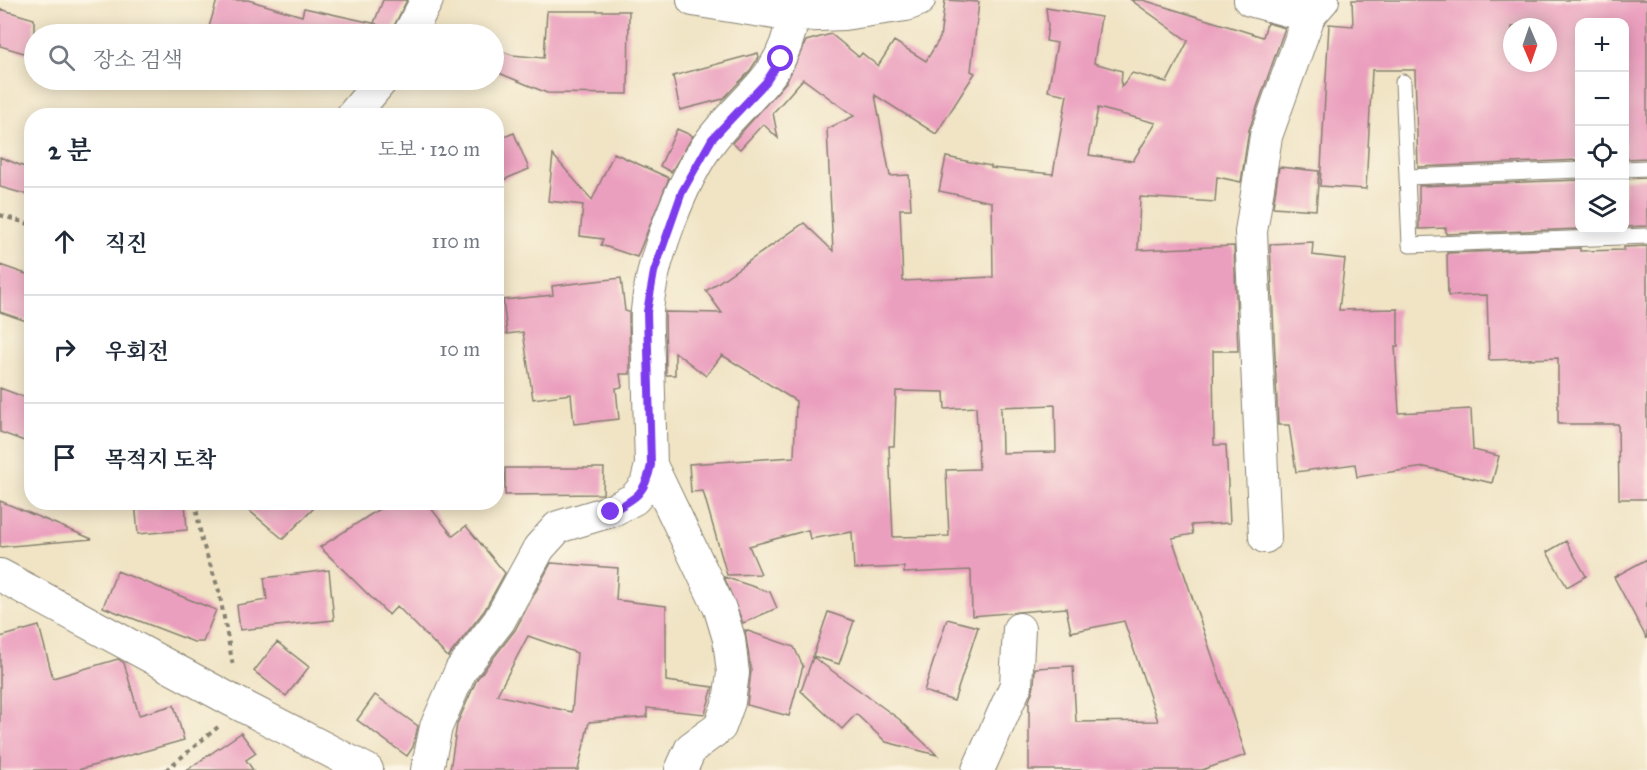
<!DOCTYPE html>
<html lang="ko">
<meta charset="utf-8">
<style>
body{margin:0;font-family:"IM FELL Great Primer","Noto Serif KR",serif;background:#f2f2f3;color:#1f2937}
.controls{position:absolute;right:18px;top:18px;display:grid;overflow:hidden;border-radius:12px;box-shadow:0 3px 15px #0003}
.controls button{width:54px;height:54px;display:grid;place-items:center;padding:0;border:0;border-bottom:2px solid #e0e1e3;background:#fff;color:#1f2937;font:30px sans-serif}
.compass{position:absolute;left:1503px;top:18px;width:54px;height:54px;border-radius:50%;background:#fff;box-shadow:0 3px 15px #0003;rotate:178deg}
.stop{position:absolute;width:18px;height:18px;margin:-14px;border:4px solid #7c3aed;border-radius:50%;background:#fff}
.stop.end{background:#7c3aed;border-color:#fff;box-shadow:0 2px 6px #0008}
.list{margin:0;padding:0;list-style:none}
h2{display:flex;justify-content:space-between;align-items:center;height:78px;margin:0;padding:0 24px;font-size:26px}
h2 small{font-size:20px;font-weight:400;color:#747a83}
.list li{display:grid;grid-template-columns:39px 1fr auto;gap:18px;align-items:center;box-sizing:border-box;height:108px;padding:0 24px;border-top:2px solid #e0e1e3}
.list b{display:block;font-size:22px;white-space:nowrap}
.list em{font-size:20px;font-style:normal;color:#747a83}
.icon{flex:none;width:33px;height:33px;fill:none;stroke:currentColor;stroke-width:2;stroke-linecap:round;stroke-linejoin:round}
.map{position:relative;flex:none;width:1647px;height:770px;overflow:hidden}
.search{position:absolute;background:#fff;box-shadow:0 3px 15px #0003;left:24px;top:24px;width:480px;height:66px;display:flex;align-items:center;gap:15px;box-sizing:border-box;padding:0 21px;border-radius:33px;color:#747a83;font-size:22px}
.panel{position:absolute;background:#fff;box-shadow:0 3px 15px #0003;left:24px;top:108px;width:480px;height:402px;border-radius:24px}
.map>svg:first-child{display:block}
.building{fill:#eb9fbe;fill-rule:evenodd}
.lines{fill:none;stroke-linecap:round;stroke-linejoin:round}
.lane-casing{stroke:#868070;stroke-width:17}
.street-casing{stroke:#868070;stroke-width:34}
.path{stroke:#868070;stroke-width:4;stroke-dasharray:4.5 4.5;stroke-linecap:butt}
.lane{stroke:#fff;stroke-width:15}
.street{stroke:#fff;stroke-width:32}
.route{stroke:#7c3aed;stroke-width:8}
</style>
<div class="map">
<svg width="1647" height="770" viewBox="0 0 1647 770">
<rect width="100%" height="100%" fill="#fcf5e5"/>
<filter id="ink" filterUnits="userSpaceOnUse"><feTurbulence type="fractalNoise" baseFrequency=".0167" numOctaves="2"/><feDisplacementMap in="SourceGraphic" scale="12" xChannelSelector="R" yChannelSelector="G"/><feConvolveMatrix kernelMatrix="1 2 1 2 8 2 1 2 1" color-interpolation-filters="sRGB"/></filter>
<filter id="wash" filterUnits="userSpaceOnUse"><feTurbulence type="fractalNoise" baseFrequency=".008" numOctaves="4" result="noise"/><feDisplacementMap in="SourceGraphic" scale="24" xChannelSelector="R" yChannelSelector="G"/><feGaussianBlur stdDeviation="1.35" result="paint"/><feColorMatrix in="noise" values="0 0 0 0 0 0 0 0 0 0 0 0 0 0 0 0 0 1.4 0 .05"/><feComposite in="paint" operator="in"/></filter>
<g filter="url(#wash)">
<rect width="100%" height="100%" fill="#f0e4c5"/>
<g id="blocks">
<path class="building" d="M217 0H248L302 16 304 8 377 24 374 23 383 0H407L392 30 380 25 379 34H207Z
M945 0 979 2 971 71 975 73 936 134 875 95 890 176 909 175 911 209H900L903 281 993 277 992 202 939 191 946 157 991 166V168L1053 174 1067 95 1048 91 1057 43 1046 41 1048 26 1046 8 1101 17 1094 63 1122 71 1121 87 1132 73 1167 82 1188 41 1131 0H1143L1263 37 1267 23 1285 28 1249 130 1241 182 1217 177 1215 202 1140 197 1138 250 1234 246 1238 351H1213L1214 445H1226L1230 523 1191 525 1193 534 1172 538 1246 755 1202 770H1029V701L1034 686 1035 668 1073 666 1076 722 1158 721 1124 621 1071 632 1066 608 972 616 971 570 904 573V567L854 569 852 532 810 539 808 530 749 546 761 574 727 575 703 491 691 492 689 464 794 457 796 401 722 355 706 376 675 352V375H666L665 312 722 313 706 291 804 223 833 251 827 129 854 116 803 79 773 113 778 138 763 124 740 149 732 143 787 81 806 41 831 34 859 57 862 53 878 66 894 41 926 61 940 38ZM1098 108 1156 123 1133 161 1089 155ZM896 391 944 392 945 409 976 407 979 469 946 470 949 536 893 537 889 446H894ZM1055 405 1056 452 1002 453 1001 407Z
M1352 0H1647V158L1624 159V22H1580V160L1418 167 1415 70H1372L1366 189 1320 186 1329 24 1353 26ZM1512 27H1548V63H1512Z
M0 9 34 19V56L0 46Z
M547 11H629L628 94 547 93 494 71V48L512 55 544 58Z
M758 53 759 57 749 72 723 99 680 110 673 76Z
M677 129 693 136 671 172 660 166Z
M514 133 529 169 496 183V140Z
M614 153 669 178 637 257 601 245 603 239 580 236 583 205 548 201 553 155 592 200Z
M0 157 32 170V196L0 187Z
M1279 167 1319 171 1316 210 1273 207Z
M1647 178V226L1624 227V179Z
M1580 180V229L1446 234V228L1419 229V186Z
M1313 242 1312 255 1345 259 1339 310 1398 309V346H1395L1399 413 1471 409 1473 450 1499 456 1492 483 1425 467 1357 477 1355 464 1296 472 1289 425H1278L1270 244Z
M1647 246V499H1619L1618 424H1558V358L1489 360 1487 295 1448 296 1447 253 1580 248V251L1624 250V247Z
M0 265 32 276V323L0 312Z
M621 278 625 311 629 312 630 374H620L622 387 616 388 619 419 574 424 571 394 533 399 523 332 507 334 503 300 553 295 552 286Z
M0 388 32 400V444L0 432Z
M505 468H604L603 494 505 495Z
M0 501 92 539 0 547Z
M135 502H185L187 530 138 534Z
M239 502H320L283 539Z
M390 502H426L453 536 466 526 505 573 484 611 448 657 397 606 389 615 320 547Z
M1566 541 1586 576 1567 587 1547 552Z
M1647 559V639L1614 577Z
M551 563 618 568 616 600 666 606V681L713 687 705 714 647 708V717L589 722 578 770H450L457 724 477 679 515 630ZM528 636 577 653 572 712 497 695Z
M329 570 334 620 240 630 237 605 267 600 264 578Z
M117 571 216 610 203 642H194L103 607Z
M724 577 770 592 777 608 743 623Z
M828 612 854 621 839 664 813 656Z
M947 619 978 627 954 701 924 691Z
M39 626 53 678 118 659 124 663 139 715 174 705 184 740 78 770H0V637Z
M745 630 794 647 803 666 789 716 747 705 751 671Z
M277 642 309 667 286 696 254 671Z
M813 657 899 719 937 755 886 742 856 714 842 729 801 691Z
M375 695 418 726 413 747 407 756 357 720Z
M241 733 256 753 246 760 253 770H187Z"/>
</g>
</g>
<g filter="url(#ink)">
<use href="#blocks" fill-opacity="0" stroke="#868070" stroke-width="1.5"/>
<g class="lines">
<defs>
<path id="lane" d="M1403 82 1410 245 1647 236
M1624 169 1647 168
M1407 177 1580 170"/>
<path id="street" d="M693 0 793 16 844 14 906 5 919 0
M1250 0 1309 16
M409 34 427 0
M352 116 382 80
M651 465 720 609 729 639 733 673 729 702 720 727 691 748 681 770
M1265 537 1251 232 1266 136 1309 16 1323 0
M0 575 231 700 367 770
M427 770 436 727 461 670 499 621 539 548 558 527 611 511 634 499 646 485 651 465C650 431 649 396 648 361 648 345 646 327 647 311 651 261 682 178 713 138 748 93 783 79 793 16
M978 770 1016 685 1019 629"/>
</defs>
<use href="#lane" class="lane-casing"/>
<use href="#street" class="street-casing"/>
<path class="path" d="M0 215 32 225
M195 502 202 541 219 591 233 666
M166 770 218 727"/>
<use href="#lane" class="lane"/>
<use href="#street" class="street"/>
</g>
</g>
<g class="lines" filter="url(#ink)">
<path class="route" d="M611 512C636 498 645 494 651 465L647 312 654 272 682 192 712 139 766 82 781 59"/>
</g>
</svg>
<div class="controls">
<button>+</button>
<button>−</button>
<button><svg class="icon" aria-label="locate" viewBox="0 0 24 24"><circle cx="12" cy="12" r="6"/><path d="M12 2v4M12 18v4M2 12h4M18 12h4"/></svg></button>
<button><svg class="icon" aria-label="layers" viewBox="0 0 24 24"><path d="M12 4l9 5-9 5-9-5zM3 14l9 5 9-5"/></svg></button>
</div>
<svg class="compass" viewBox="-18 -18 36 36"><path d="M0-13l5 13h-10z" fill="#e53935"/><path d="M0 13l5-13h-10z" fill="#747a83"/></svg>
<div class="stop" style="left:781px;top:59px"></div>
<div class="stop end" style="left:611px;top:512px"></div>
<div class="search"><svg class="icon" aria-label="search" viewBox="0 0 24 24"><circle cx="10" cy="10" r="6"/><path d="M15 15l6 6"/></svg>장소 검색</div>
<section class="panel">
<h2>2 분<small>도보 · 120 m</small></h2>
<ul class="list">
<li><svg class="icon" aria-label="ahead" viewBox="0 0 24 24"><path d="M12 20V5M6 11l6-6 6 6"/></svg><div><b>직진</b></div><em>110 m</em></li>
<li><svg class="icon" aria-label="right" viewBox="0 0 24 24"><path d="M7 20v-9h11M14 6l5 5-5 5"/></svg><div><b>우회전</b></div><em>10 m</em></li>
<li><svg class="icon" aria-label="arrive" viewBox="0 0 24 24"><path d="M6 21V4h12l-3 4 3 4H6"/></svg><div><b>목적지 도착</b></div></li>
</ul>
</section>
</div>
